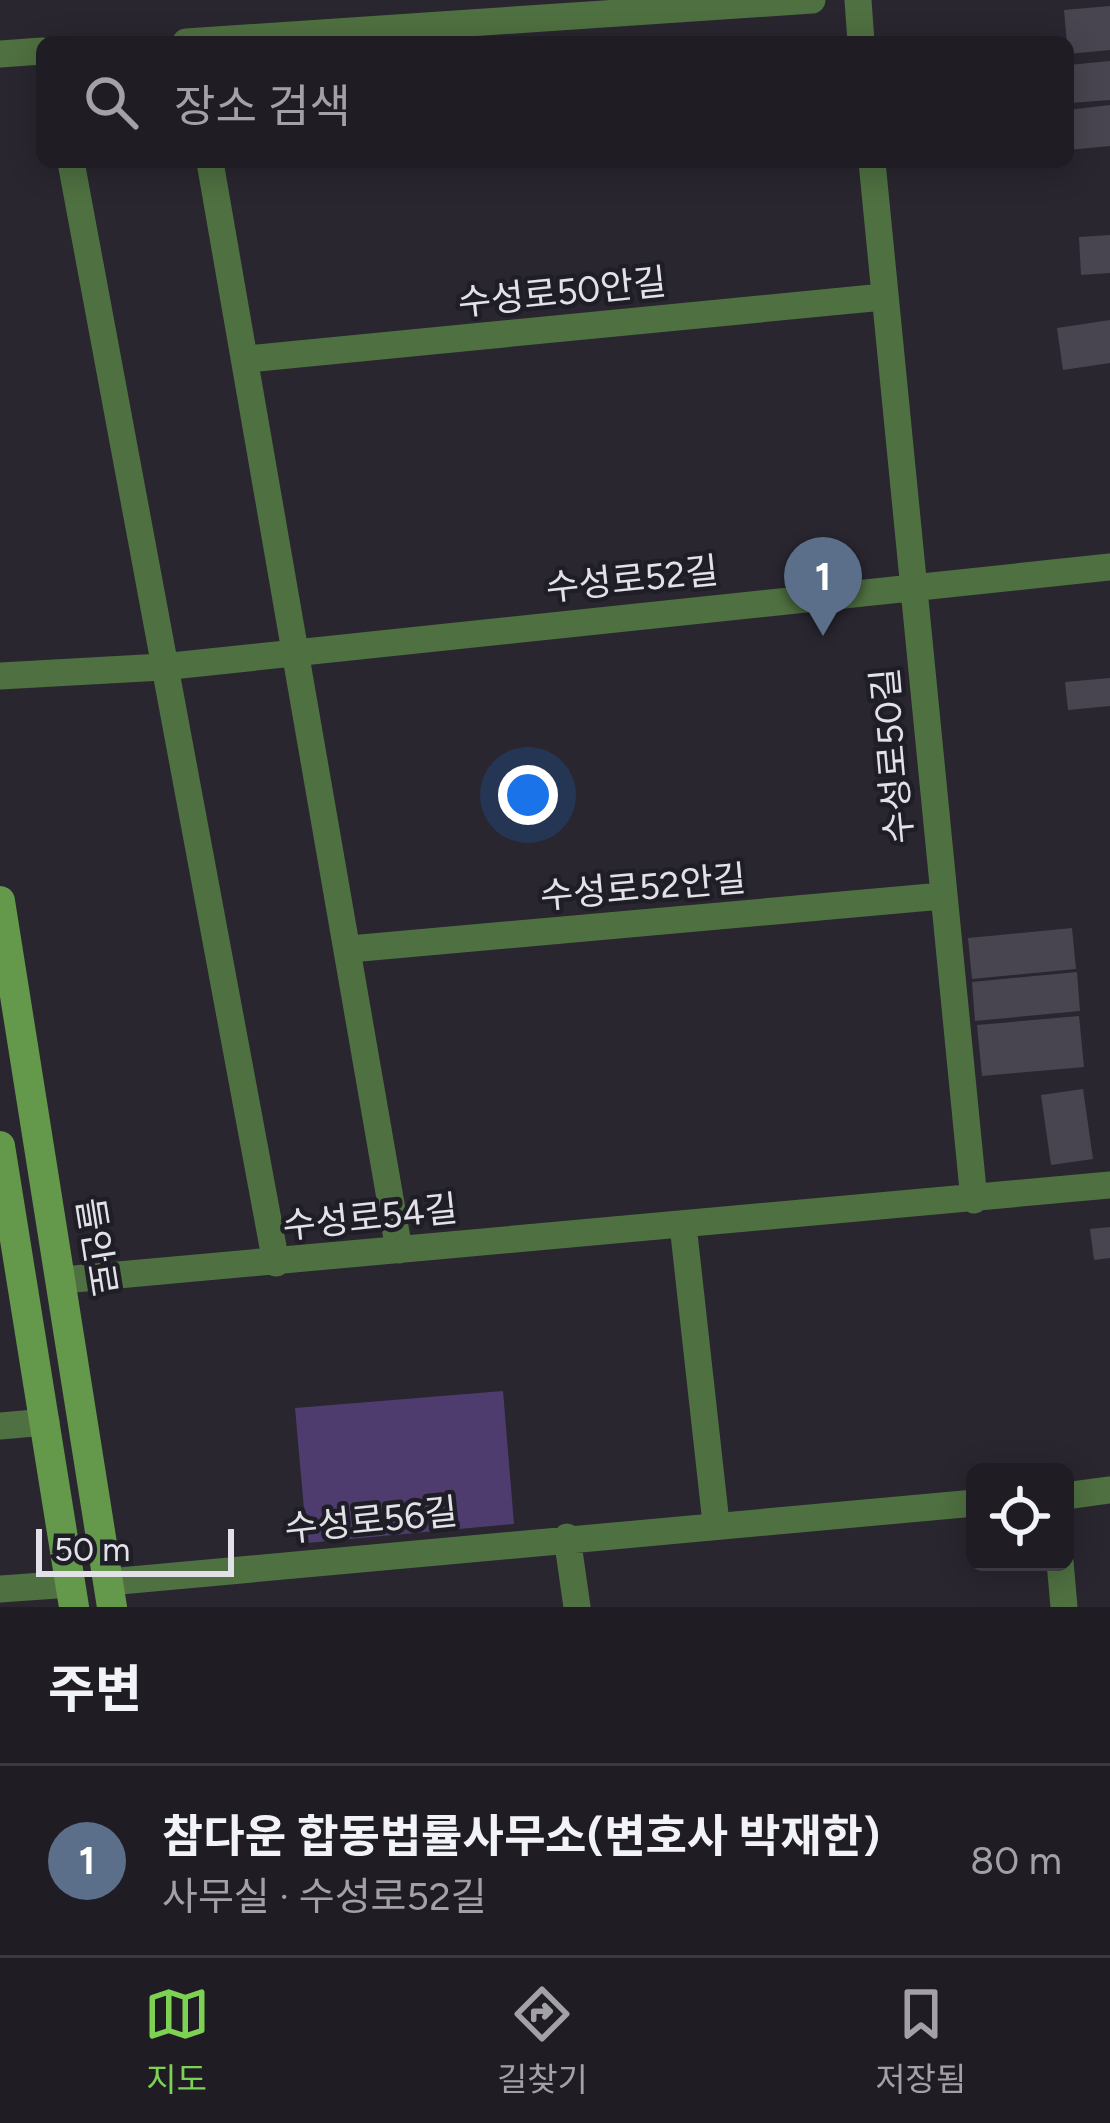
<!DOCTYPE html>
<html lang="ko">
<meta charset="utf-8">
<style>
body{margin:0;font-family:Figtree,"Noto Sans KR",sans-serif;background:#2c2931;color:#f1f3f6}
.controls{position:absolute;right:36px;bottom:36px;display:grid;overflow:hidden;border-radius:18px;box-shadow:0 6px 30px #0003}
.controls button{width:108px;height:108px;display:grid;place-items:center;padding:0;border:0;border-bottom:3px solid #3c3a41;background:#1f1c24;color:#f1f3f6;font:60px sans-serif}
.scale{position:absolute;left:36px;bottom:30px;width:198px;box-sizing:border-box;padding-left:12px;border:6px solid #e3e1e8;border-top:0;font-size:33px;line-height:42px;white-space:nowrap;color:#e3e1e8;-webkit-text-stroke:9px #1f1d26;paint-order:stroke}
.you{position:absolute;left:528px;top:795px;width:42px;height:42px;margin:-30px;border:9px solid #fff;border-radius:50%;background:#1a73e8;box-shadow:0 0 0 18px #1a73e833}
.badge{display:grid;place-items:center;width:78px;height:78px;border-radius:50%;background:#7dd153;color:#fff;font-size:39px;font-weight:700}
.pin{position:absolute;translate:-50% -99px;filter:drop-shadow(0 3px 6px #0008)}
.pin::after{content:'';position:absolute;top:63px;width:42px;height:36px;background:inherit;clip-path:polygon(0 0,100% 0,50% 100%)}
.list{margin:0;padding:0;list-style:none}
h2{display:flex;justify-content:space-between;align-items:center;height:156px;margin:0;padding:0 48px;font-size:51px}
h2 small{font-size:39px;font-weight:400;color:#a1a1a6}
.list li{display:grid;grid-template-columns:78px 1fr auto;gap:36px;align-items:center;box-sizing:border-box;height:192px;padding:0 48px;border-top:3px solid #3c3a41}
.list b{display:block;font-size:45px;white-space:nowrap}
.list p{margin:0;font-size:39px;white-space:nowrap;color:#a1a1a6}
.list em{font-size:39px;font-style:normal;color:#a1a1a6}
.icon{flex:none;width:66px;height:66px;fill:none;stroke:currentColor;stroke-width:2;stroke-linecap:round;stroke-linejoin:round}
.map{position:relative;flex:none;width:1110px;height:1607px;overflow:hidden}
.search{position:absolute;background:#1f1c24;box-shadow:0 6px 30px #0003;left:36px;right:36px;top:36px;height:132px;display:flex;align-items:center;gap:30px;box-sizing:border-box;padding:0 42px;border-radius:18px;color:#a1a1a6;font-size:45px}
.sheet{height:348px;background:#1f1c24}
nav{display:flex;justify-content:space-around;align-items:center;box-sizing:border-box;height:168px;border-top:3px solid #3c3a41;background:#1f1c24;font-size:33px;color:#a1a1a6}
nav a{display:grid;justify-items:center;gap:6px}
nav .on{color:#7dd153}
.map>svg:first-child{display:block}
.green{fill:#4e3c6f}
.building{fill:#484550}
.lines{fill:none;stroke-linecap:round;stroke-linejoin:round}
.minor{stroke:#4f7041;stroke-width:27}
.secondary{stroke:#64994b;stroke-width:30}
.labels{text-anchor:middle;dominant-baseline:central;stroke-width:9;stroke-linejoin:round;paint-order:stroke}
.street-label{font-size:36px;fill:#e3e1e8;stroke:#1f1d26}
</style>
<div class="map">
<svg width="1110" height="1607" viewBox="0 0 1110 1607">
<rect width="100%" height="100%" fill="#292630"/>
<path class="green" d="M503 1391 514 1524 307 1543 295 1408Z"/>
<path class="building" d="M1110 6V50L1068 54 1064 10Z
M1110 61V100L1070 103 1068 65Z
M1110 105V146L1068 150V110Z
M1110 235V273L1081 275 1079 237Z
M1110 320V363L1063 370 1057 328Z
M1110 678V706L1068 710 1065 682Z
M1072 928 1076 969 972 979 968 938Z
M1077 972 1080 1011 975 1021 972 982Z
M1079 1016 1084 1067 982 1076 977 1025Z
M1083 1089 1093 1159 1051 1165 1041 1095Z
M1110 1227V1258L1094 1260 1090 1229Z"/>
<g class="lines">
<path class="minor" d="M858 0 861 42
M186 42 812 0
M0 54 42 51
M71 162 276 1263
M210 162 399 1250
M872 162 974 1200
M247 359 883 297
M0 676 162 667 1110 567
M350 949 942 896
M683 1225 716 1523
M63 1280 1110 1185
M0 1426 46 1422
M1065 1496 1110 1490
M567 1537 577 1607
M1060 1562 1064 1607
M109 1582 975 1503
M0 1589 71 1584"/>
<path class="secondary" d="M0 901 112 1607
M0 1146 74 1607"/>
</g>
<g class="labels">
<g class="street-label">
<text transform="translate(562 292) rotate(-6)">수성로50안길</text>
<text transform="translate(632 579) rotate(-6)">수성로52길</text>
<text transform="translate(892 756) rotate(-95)">수성로50길</text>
<text transform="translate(643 887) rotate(-5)">수성로52안길</text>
<text transform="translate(370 1217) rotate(-6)">수성로54길</text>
<text transform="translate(97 1247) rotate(81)">들안로</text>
<text transform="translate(371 1520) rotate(-6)">수성로56길</text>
</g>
</g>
</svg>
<div class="controls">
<button><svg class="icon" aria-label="locate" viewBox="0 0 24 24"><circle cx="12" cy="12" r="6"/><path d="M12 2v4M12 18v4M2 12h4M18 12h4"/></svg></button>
</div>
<div class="scale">50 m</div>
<div class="you"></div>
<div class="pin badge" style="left:823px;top:636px;background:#5c6f8a">1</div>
<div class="search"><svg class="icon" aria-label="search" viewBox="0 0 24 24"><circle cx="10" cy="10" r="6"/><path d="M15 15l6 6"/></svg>장소 검색</div>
</div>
<section class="sheet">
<h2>주변<small></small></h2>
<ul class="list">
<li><span class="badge" style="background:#5c6f8a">1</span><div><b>참다운 합동법률사무소(변호사 박재한)</b><p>사무실 · 수성로52길</p></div><em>80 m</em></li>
</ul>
</section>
<nav>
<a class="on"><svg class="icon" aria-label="map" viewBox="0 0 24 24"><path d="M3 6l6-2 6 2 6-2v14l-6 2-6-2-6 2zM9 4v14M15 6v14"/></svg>지도</a>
<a><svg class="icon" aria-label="directions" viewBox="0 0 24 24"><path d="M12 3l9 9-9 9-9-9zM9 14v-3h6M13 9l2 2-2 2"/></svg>길찾기</a>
<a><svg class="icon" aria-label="saved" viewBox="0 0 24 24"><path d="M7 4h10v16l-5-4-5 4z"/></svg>저장됨</a>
</nav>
